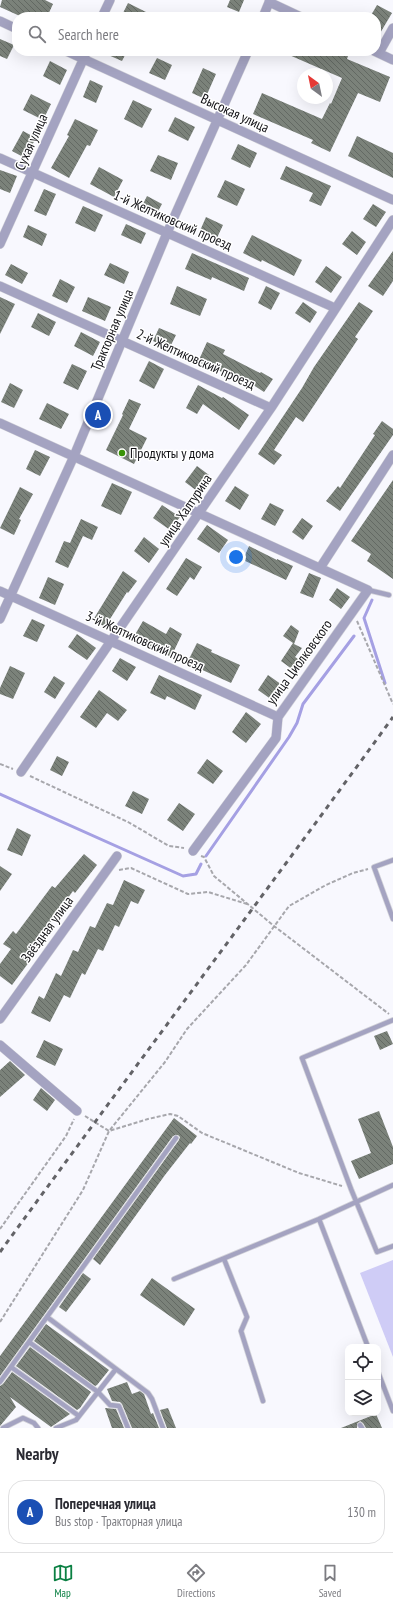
<!DOCTYPE html>
<meta charset="utf-8">
<style>
body{margin:0;font-family:"PT Sans Narrow",sans-serif;background:#f7f7f7;color:#2b2b33}
.controls{position:absolute;right:12px;bottom:12px;display:grid;overflow:hidden;border-radius:8px;box-shadow:0 4px 16px #0002}
.controls button{width:36px;height:36px;display:grid;place-items:center;padding:0;border:0;border-bottom:1px solid #e1e1e2;background:#fff;color:#2b2b33;font:20px sans-serif}
.compass{position:absolute;left:297px;top:68px;width:36px;height:36px;border-radius:50%;background:#fff;box-shadow:0 4px 16px #0002;rotate:327deg}
.you{position:absolute;left:236px;top:557px;width:14px;height:14px;margin:-10px;border:3px solid #fff;border-radius:50%;background:#1a73e8;box-shadow:0 0 0 6px #1a73e833}
.badge{display:grid;place-items:center;width:26px;height:26px;border-radius:50%;background:#0b8043;color:#fff;font-size:13px;font-weight:700}
.pin{position:absolute;translate:-50% -50%;border:2px solid #fff;box-shadow:0 1px 4px #0006}
.list{margin:0;padding:0;list-style:none}
h2{display:flex;justify-content:space-between;align-items:center;height:52px;margin:0;padding:0 16px;font-size:17px}
h2 small{font-size:13px;font-weight:400;color:#7c7c81}
.list li{display:grid;grid-template-columns:26px 1fr auto;gap:12px;align-items:center;box-sizing:border-box;height:64px;margin:0 8px 8px;padding:0 8px;border:1px solid #e1e1e2;border-radius:16px}
.list b{display:block;font-size:15px;white-space:nowrap}
.list p{margin:0;font-size:13px;white-space:nowrap;color:#7c7c81}
.list em{font-size:13px;font-style:normal;color:#7c7c81}
.icon{flex:none;width:22px;height:22px;fill:none;stroke:currentColor;stroke-width:2;stroke-linecap:round;stroke-linejoin:round}
.map{position:relative;flex:none;width:393px;height:1428px;overflow:hidden}
.search{position:absolute;background:#fff;box-shadow:0 4px 16px #0002;left:12px;right:12px;top:12px;height:44px;display:flex;align-items:center;gap:10px;box-sizing:border-box;padding:0 14px;border-radius:16px;color:#7c7c81;font-size:15px}
.sheet{height:124px;background:#fff}
nav{display:flex;justify-content:space-around;align-items:center;box-sizing:border-box;height:56px;border-top:1px solid #e1e1e2;background:#fff;font-size:11px;color:#7c7c81}
nav a{display:grid;justify-items:center;gap:2px}
nav .on{color:#0b8043}
.map>svg:first-child{display:block}
.green{fill:#cfccf6}
.lines{fill:none;stroke-linecap:round;stroke-linejoin:round}
.stream{stroke:#a5a0e3;stroke-width:3}
.building{fill:url(#building-back-hatch)}
.lane-casing{stroke:#d3d3d9;stroke-width:6}
.street-casing{stroke:#d3d3d9;stroke-width:10}
.path{stroke:#a7a7ac;stroke-width:2;stroke-dasharray:4 2;stroke-linecap:butt}
.lane{stroke:#a4a3c1;stroke-width:4.5}
.street{stroke:#a4a3c1;stroke-width:9}
.rail{stroke:#636367;stroke-width:3;stroke-dasharray:5 5;stroke-linecap:butt}
.poi-dot{fill:#399307;stroke:#fff;stroke-width:1.5}
.labels{text-anchor:middle;dominant-baseline:central;stroke-width:3;stroke-linejoin:round;paint-order:stroke}
.street-label{font-size:14px;fill:#111115;stroke:#fff}
.poi-label{font-size:14px;fill:#111115;stroke:#fff;text-anchor:start}
</style>
<div class="map">
<svg width="393" height="1428" viewBox="0 0 393 1428">
<defs>
<pattern id="building-back-hatch" width="6" height="6" patternUnits="userSpaceOnUse"><rect width="6" height="6" fill="#7b827a"/><path d="M-1 5l2 2M0 0l6 6M5-1l2 2" fill="none" stroke="#636963"/></pattern>
</defs>
<rect width="100%" height="100%" fill="#f8f8fe"/>
<path class="green" d="M393 1260V1357L360 1273Z"/>
<g class="lines">
<path class="stream" d="M372 600 364 618 385 683
M0 794 183 876 196 874 201 864
M206 856 289 737 297 723 303 704 354 636"/>
</g>
<path class="building" d="M2 0H45L53 4 47 17H22L0 7Z
M230 0H244L239 12 227 7Z
M128 3 156 17H121Z
M377 5 392 13 376 40V17H370Z
M0 39 14 45 7 59 0 56Z
M99 51H127L122 61Z
M280 51H337L348 56 347 59 390 77 380 102 358 93 330 152 311 143 313 140 253 114 262 93 322 119 330 103 331 104 342 78Z
M157 58 172 65 165 80 149 73Z
M50 61 67 70 60 85 43 76Z
M203 68 216 74 205 99 192 93Z
M90 80 103 86 96 103 83 97Z
M31 94 51 104 43 120 23 110Z
M133 100 152 109 142 128 124 119Z
M175 117 195 127 188 141 168 131Z
M75 119 98 130 90 146 87 145 69 178 51 168 69 136 67 135Z
M23 131 36 138 25 158 12 151Z
M357 136 393 153V178L348 156Z
M238 144 257 153 250 168 231 159Z
M158 155 178 163 171 180 150 171Z
M286 166 331 186 321 206 309 201 313 193 280 179Z
M99 167 123 180 114 197 90 184Z
M0 170 17 176 10 193 0 189Z
M225 180 245 189 237 206 217 197Z
M44 189 56 194 46 216 34 211Z
M147 196 162 204 156 215 141 208Z
M373 204 386 212 376 227 363 219Z
M83 206 103 215 95 232 75 223Z
M206 217 223 225 216 240 199 233Z
M126 224 146 233 141 244 121 235Z
M28 225 47 234 42 246 23 237Z
M352 231 366 242 357 255 342 244Z
M252 235 302 260 294 276 262 260 261 262 243 253Z
M393 251V281L383 296 368 286Z
M192 253 249 278 244 291 212 277 211 280 185 269Z
M110 263 129 272 124 284 104 275Z
M11 264 28 273 22 284 5 275Z
M326 266 342 277 331 293 315 282Z
M60 279 75 287 67 303 52 296Z
M177 286 207 299 200 316 170 304Z
M266 286 280 293 271 310 258 303Z
M0 297 15 304 0 334Z
M88 297 111 307 105 321 82 311Z
M303 302 317 312 310 323 295 313Z
M359 302 373 311 355 337 358 339 303 422 296 417 274 450 282 455 274 465 258 454 302 388 314 367Z
M38 313 56 322 49 336 31 327Z
M159 328 176 335 169 349 153 341Z
M81 332 100 342 93 356 74 346Z
M207 342 225 350 223 354 260 373 261 372 273 379 264 392 244 379 242 383 216 369 198 362Z
M149 361 164 369 154 389 139 381Z
M72 364 87 371 78 390 63 383Z
M10 383 23 390 14 408 1 402Z
M198 385 222 398 223 397 249 415 239 430 203 404 197 414 186 408Z
M129 399 141 404 129 429 147 438 134 464 106 450 123 415 122 414Z
M47 403 69 414 61 429 39 419Z
M382 421 393 429V435L340 511 326 501 338 486 340 488 375 435 373 434Z
M35 450 50 457 40 476 26 469Z
M197 466 209 475 197 491 185 482Z
M393 480V579L367 561 371 554 351 541Z
M112 483 132 492 121 515 101 506Z
M235 486 249 495 240 510 225 501Z
M20 487 33 494 19 519 21 520 14 535 0 528Z
M270 503 284 510 275 526 261 519Z
M162 505 180 517 170 530 153 518Z
M302 518 313 526 303 540 292 532Z
M81 519 98 527 92 540 83 536 68 568 55 562 64 541 70 543Z
M207 525 228 540 219 553 197 539Z
M144 537 159 549 149 563 134 551Z
M249 546 277 560V559L293 566 286 580 243 560Z
M186 558 202 567 194 580 190 577 177 596 166 589Z
M123 571 137 581 128 593 127 592 105 627 93 620Z
M309 573 321 578 313 598 300 593Z
M48 577 64 584 55 605 39 598Z
M337 588 350 597 341 609 329 600Z
M32 619 45 625 37 642 23 636Z
M143 621 166 634 170 627 182 634 171 657 133 638Z
M291 625 299 631 294 644 302 648 295 657 303 662 296 672 281 661 293 643 283 636Z
M77 634 96 648 87 660 68 647Z
M197 643 212 650 211 652 240 665 231 683 187 663Z
M120 658 136 667 127 681 112 671Z
M10 666 25 673 13 699 0 694V688Z
M159 675 202 695 195 710 167 696 165 700 150 693Z
M268 675 285 687 275 702 258 690Z
M54 676 65 683 55 699 44 692Z
M99 690 127 710 118 721 107 713 96 728 80 717Z
M246 712 261 724 246 743 232 732Z
M57 756 69 762 62 776 50 770Z
M207 759 223 771 213 784 197 773Z
M133 791 149 799 142 814 125 806Z
M179 803 195 814 183 831 167 820Z
M17 828 31 835 22 856 7 850Z
M84 854 97 865 75 893 73 891 49 924H50L34 947 38 950 12 985 0 976V964L11 949 3 944 13 931 16 934 52 886 55 888Z
M0 866 12 874 0 891Z
M124 880 145 890 138 904 131 901 119 927 115 925 103 951 98 949 85 975 82 973 70 998 64 995 50 1022 31 1013 39 996 44 999 56 973 61 976 73 950 78 952 90 926 95 928 107 903 113 905Z
M387 1031 393 1044 380 1050 374 1036Z
M44 1040 63 1049 55 1066 36 1057Z
M10 1061 25 1075 0 1097V1070Z
M41 1088 55 1100 47 1111 33 1100Z
M379 1111 393 1147V1164L359 1179 351 1161 371 1153 358 1119Z
M174 1118 197 1136 191 1144 190 1143 165 1175 100 1265 93 1259 179 1140 180 1137 178 1135 173 1136 0 1376V1356Z
M83 1273 91 1279 66 1312 59 1307Z
M152 1278 195 1309 184 1326 140 1295Z
M46 1324 109 1370 97 1385 95 1386 34 1341Z
M30 1347 91 1392 80 1408 77 1410 16 1366Z
M12 1372 70 1414 51 1427 10 1397 16 1407 0 1426V1386L3 1384Z
M127 1382 132 1394 140 1391 144 1394 151 1414 153 1413 159 1428H132L122 1404 120 1402 112 1401 107 1389Z
M105 1408 116 1409 124 1428H112Z
M168 1408 176 1428H167L160 1410Z
M376 1414 382 1428H366L363 1423 360 1421 357 1424V1428H341Z"/>
<g class="lines">
<defs>
<path id="lane" d="M368 590 389 595
M393 860 374 867 393 919
M393 1020 302 1058 351 1189 377 1252 393 1246
M319 1219 368 1347
M224 1259 247 1317 241 1331 263 1401
M174 1279 319 1219 393 1185
M47 1317 148 1393 152 1399 163 1428
M29 1342 98 1392 110 1405 119 1406 128 1428
M11 1367 79 1416
M378 1372 393 1411
M0 1382 176 1138
M360 1425 362 1428
M3 1428 23 1418 34 1423 38 1428
M56 1428 76 1420 116 1369"/>
<path id="street" d="M269 2 301 17
M102 17 110 0
M263 17 270 0
M0 21 17 29
M66 51 393 200
M374 51 393 60
M379 53 393 28
M0 158 335 308
M0 244 87 51
M0 286 271 408
M0 423 368 590 278 717 276 738 193 851
M320 568 393 455
M0 591 278 717
M0 619 74 456 167 233 248 51
M21 772 271 408 393 220
M0 1019 117 856
M0 1045 77 1111"/>
</defs>
<use href="#lane" class="lane-casing"/>
<use href="#street" class="street-casing"/>
<path class="path" d="M357 621 393 704
M0 764 13 769
M30 776 128 822 169 846 184 848
M201 856 204 857 214 876 274 926 389 1014
M119 870 131 868 188 894 208 892 247 904
M85 1116 109 1131 148 1119 170 1114 178 1116 202 1133 299 1173 342 1186
M0 1229 66 1136 74 1119
M0 1322 83 1190 109 1131 165 1062 187 1029 246 965 289 906 326 885 353 873 368 869"/>
<use href="#lane" class="lane"/>
<use href="#street" class="street"/>
<path class="rail" d="M0 1252C130 1073 263 896 393 717"/>
</g>
<circle class="poi-dot" cx="122" cy="453" r="4"/>
<g class="labels">
<g class="street-label">
<text transform="translate(235 113) rotate(25)">Высокая улица</text>
<text transform="translate(31 142) rotate(-66)">Сухая улица</text>
<text transform="translate(173 220) rotate(24)">1-й Желтиковский проезд</text>
<text transform="translate(112 330) rotate(-67)">Тракторная улица</text>
<text transform="translate(196 359) rotate(24)">2-й Желтиковский проезд</text>
<text transform="translate(185 510) rotate(-56)">улица Халтурина</text>
<text transform="translate(145 641) rotate(24)">3-й Желтиковский проезд</text>
<text transform="translate(299 662) rotate(-54)">улица Циолковского</text>
<text transform="translate(47 929) rotate(-54)">Звёздная улица</text>
</g>
<g class="poi-label">
<text x="130" y="453">Продукты у дома</text>
</g>
</g>
</svg>
<div class="controls">
<button><svg class="icon" aria-label="locate" viewBox="0 0 24 24"><circle cx="12" cy="12" r="6"/><path d="M12 2v4M12 18v4M2 12h4M18 12h4"/></svg></button>
<button><svg class="icon" aria-label="layers" viewBox="0 0 24 24"><path d="M12 4l9 5-9 5-9-5zM3 14l9 5 9-5"/></svg></button>
</div>
<svg class="compass" viewBox="-18 -18 36 36"><path d="M0-13l5 13h-10z" fill="#e53935"/><path d="M0 13l5-13h-10z" fill="#7c7c81"/></svg>
<div class="you"></div>
<div class="pin badge" style="left:98px;top:415px;background:#1a4fb4">A</div>
<div class="search"><svg class="icon" aria-label="search" viewBox="0 0 24 24"><circle cx="10" cy="10" r="6"/><path d="M15 15l6 6"/></svg>Search here</div>
</div>
<section class="sheet">
<h2>Nearby<small></small></h2>
<ul class="list">
<li><span class="badge" style="background:#1a4fb4">A</span><div><b>Поперечная улица</b><p>Bus stop · Тракторная улица</p></div><em>130 m</em></li>
</ul>
</section>
<nav>
<a class="on"><svg class="icon" aria-label="map" viewBox="0 0 24 24"><path d="M3 6l6-2 6 2 6-2v14l-6 2-6-2-6 2zM9 4v14M15 6v14"/></svg>Map</a>
<a><svg class="icon" aria-label="directions" viewBox="0 0 24 24"><path d="M12 3l9 9-9 9-9-9zM9 14v-3h6M13 9l2 2-2 2"/></svg>Directions</a>
<a><svg class="icon" aria-label="saved" viewBox="0 0 24 24"><path d="M7 4h10v16l-5-4-5 4z"/></svg>Saved</a>
</nav>
